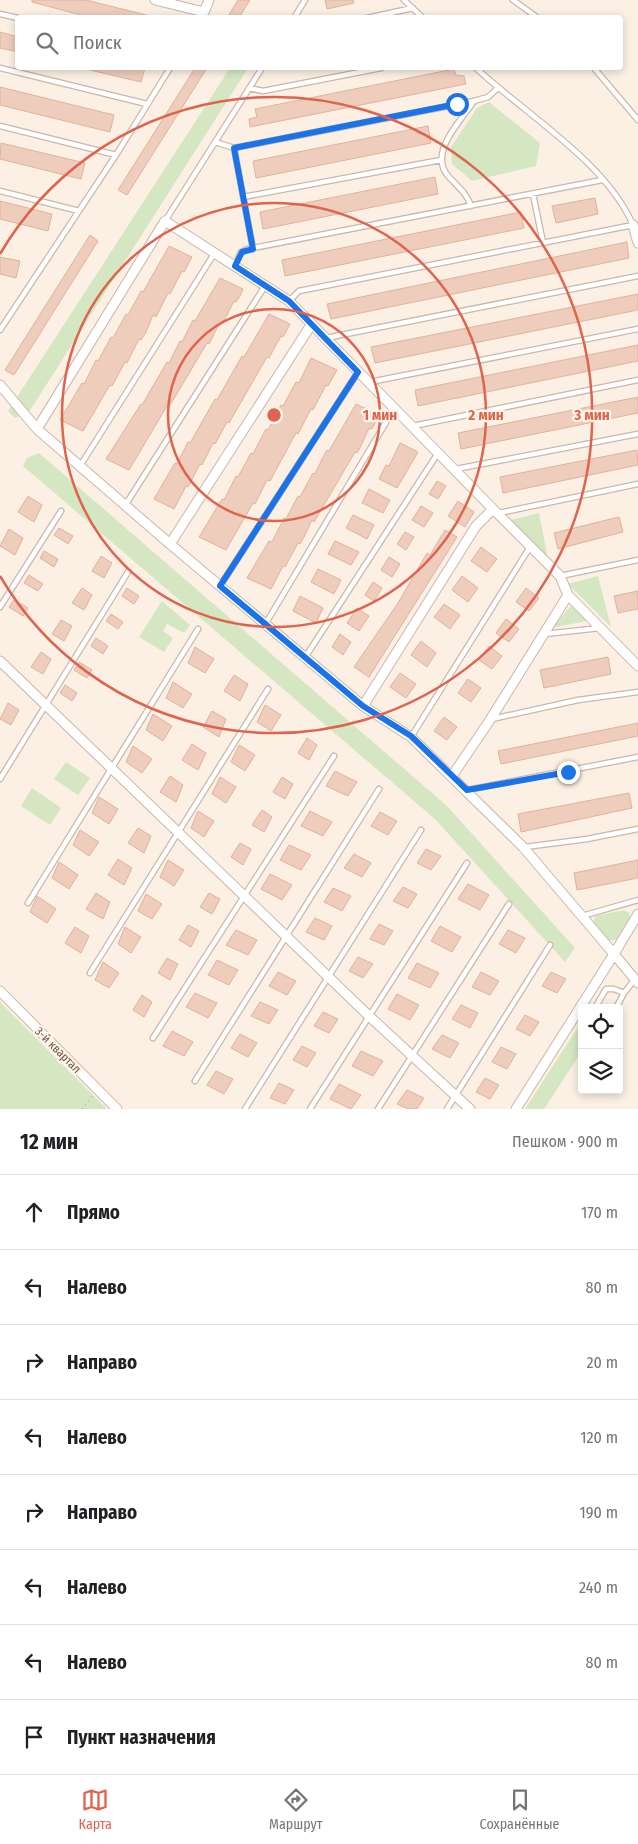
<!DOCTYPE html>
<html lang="ru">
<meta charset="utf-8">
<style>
body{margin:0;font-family:"Fira Sans Condensed",sans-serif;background:#f2f2f2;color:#202124}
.controls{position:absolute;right:15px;bottom:15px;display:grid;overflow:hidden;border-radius:5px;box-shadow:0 2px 8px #0003}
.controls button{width:45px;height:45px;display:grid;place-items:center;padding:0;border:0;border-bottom:1px solid #e0e0e0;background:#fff;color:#202124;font:25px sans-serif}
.stop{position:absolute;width:15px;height:15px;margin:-11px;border:4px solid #1a73e8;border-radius:50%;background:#fff}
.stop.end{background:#1a73e8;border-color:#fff;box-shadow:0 1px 5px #0008}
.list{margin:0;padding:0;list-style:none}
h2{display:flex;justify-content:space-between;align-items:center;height:65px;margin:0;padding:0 20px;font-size:21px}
h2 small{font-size:16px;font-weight:400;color:#757577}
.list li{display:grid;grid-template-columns:32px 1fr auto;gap:15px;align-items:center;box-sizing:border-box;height:75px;padding:0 20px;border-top:1px solid #e0e0e0}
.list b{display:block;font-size:19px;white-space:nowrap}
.list em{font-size:16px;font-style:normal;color:#757577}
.icon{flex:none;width:28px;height:28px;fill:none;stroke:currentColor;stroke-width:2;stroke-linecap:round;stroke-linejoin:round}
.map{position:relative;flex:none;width:638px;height:1109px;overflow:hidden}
.search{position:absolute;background:#fff;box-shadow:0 2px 8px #0003;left:15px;right:15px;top:15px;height:55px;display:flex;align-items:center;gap:12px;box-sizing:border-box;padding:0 18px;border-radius:5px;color:#757577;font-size:19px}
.sheet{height:665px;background:#fff}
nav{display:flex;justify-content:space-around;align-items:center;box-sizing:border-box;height:70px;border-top:1px solid #e0e0e0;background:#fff;font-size:14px;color:#757577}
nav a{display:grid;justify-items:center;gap:2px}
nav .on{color:#de644e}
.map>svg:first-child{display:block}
.green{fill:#d4e7c2}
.building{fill:#eecdbc;stroke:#e0b29d}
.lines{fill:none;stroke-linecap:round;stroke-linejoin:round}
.lane-casing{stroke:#cbb7aa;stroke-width:7}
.street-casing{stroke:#cbb7aa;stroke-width:11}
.path{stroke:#d3b09f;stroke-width:2;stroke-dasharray:1 4;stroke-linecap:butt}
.lane{stroke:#fff;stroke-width:4.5}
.street{stroke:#fff;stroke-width:9}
.route{stroke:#1a73e8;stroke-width:6}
.ring{fill:none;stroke:#de644e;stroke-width:2.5}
.labels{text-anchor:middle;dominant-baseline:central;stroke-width:4.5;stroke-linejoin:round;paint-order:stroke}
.street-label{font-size:12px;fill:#71564a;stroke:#fef4e8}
.centre{fill:#de644e;stroke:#fef4e8;stroke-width:2.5}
.ring-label{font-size:15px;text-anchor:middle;font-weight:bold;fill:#de644e;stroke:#fef4e8;stroke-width:4.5;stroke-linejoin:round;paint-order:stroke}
</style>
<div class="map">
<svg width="638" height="1109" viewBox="0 0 638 1109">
<rect width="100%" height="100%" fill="#fbf0e3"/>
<path class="green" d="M230 68H248L29 412 15 418 8 411Z
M489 102 540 143 536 166 472 181 452 164 451 147 477 108Z
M39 453 447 806 575 948 565 962 435 819 23 466 27 458Z
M539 513 549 565 507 521Z
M598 576 611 627 568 584Z
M576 600 596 619 552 628Z
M162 601 190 625 184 633 167 624 163 631 173 638 164 652 139 637Z
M66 762 90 778 78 795 54 779Z
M32 788 61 808 50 825 21 806Z
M624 910 629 913 630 918 616 940C606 943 599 931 593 924L595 916Z
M0 1002 107 1109H0Z
M582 1021V1051L544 1109H525Z"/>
<path class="building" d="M32 0H86L146 15 145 18H92L32 2Z
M238 0H250L239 18H227Z
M325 0H353L354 3 327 9Z
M0 32 18 37V52L0 48Z
M90 68H145L141 82 90 70Z
M195 68H207L127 195 118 190Z
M454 69 456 75 464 76 466 84 250 127 249 119 257 117 255 109Z
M0 87 114 115 110 132 0 105Z
M428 126 431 143 256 178 253 161Z
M1 143 85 163 81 179 0 159Z
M435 177 438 194 263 229 260 212Z
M595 198 598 214 556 223 552 206Z
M0 201 52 214 48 231 0 219Z
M521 212 524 228 285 276 282 260Z
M90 235 98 241 14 375 5 370Z
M627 242 629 258 331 319 327 304Z
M169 246 192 257 184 272 182 271 170 294 168 293 156 317 153 315 146 332 141 340 139 339 127 363 125 362 112 386 110 385 83 431 60 420 82 383 84 384 96 360 98 361 111 337 113 338 126 314 128 315 141 291 143 292Z
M0 257 20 261 16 278 0 274Z
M220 278 243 289 240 296 236 302 234 301 226 317 222 323 220 322 209 344 207 343 169 407 167 406 129 470 106 459 141 404 142 405 167 362 169 363 180 341 182 342 193 320 195 321Z
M638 294V310L375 363 371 347Z
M269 314 290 324 283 337 281 336 269 358 267 357 229 423 227 422 219 437 215 444 213 443 202 465 200 464 188 487 186 486 174 509 154 499 175 463 177 464 188 442 190 443 215 399 217 400 238 363 242 356 244 357Z
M638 345V361L418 406 415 390Z
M311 358 337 370 328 386 326 385 313 410 311 409 298 434 296 433 270 481 267 480 255 504 253 503 226 550 199 537 222 499 224 500 236 476 238 477 251 453 253 454 266 429 268 430 281 405 283 406 296 382 299 383Z
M638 397V413L461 449 458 433Z
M356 404 379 415 372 429 369 428 361 446 357 453 355 452 314 522 312 520 304 537 300 544 298 543 285 567 283 566 271 589 247 578 269 541 272 542 284 518 286 519 298 496 300 497 313 473 315 474 323 457 327 450 329 451Z
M400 443 418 452 397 488 379 479 386 465 389 466Z
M637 450 638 465 503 493 500 477Z
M437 481 446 486 438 499 429 494Z
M369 489 390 500 383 513 362 503Z
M28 496 42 505 34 522 18 512Z
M458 501 474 512 465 527 448 516Z
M421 506 433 513 424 527 412 520Z
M353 515 374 525 367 539 346 528Z
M619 517 623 532 558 549 554 533Z
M59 528 73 536 68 544 54 535Z
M9 529 23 538 15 555 0 546Z
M445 530 457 537 369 677 354 667 398 603 427 553 430 555Z
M405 532 414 537 406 550 397 544Z
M335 541 359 552 351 565 328 554Z
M481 547 497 559 487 572 471 561Z
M44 551 58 559 54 567 40 558Z
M101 556 112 563 104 578 92 571Z
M389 557 400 564 392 577 381 570Z
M318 569 341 580 334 594 311 582Z
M29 575 43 584 38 591 24 583Z
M462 576 478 588 468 602 452 590Z
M373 582 382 588 374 601 365 595Z
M82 588 92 595 84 610 72 603Z
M127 588 139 596 134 604 122 596Z
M526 588 539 598 529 611 516 602Z
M638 591V609L618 613 614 596Z
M300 596 323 608 316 623 293 611Z
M14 600 28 608 23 616 9 607Z
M444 604 460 615 450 629 434 617Z
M357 608 369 616 359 631 347 623Z
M111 614 123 622 118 629 106 621Z
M506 619 519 629 509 642 496 633Z
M61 620 72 626 64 641 52 634Z
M340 634 351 642 343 655 332 647Z
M96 638 108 646 103 654 91 646Z
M421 641 436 653 427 667 411 655Z
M489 646 502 656 492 669 479 660Z
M195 647 214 659 205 673 188 663Z
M41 652 51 659 43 674 31 667Z
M608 657 611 674 544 688 540 670Z
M79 662 92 670 87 678 74 670Z
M400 673 416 684 406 698 390 687Z
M234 675 248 684 240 701 224 691Z
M468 679 481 688 471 702 458 693Z
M173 682 192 694 183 708 166 698Z
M65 685 77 693 72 701 60 693Z
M8 703 19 710 11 725 0 719Z
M265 705 281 715 271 731 257 722Z
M212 711 226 719 219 737 203 727Z
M153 714 172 726 163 741 146 730Z
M444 717 457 727 447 740 434 731Z
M638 723V736L501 764 498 751Z
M307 738 317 745 309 760 298 753Z
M192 744 206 753 198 770 182 760Z
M239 745 255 755 245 771 231 762Z
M133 746 152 759 142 773 126 762Z
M335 771 357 782 348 796 326 786Z
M170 776 183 785 176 802 160 792Z
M220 777 236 787 226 803 212 794Z
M282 777 293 784 285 799 273 792Z
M629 793 632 808 521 832 518 814Z
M99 797 118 809 109 824 92 813Z
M262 810 272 817 264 832 252 825Z
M198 811 214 821 204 837 191 828Z
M310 811 332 822 323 836 301 826Z
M380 812 397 821 388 835 371 826Z
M138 828 151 836 144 853 128 843Z
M80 830 99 842 89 856 73 845Z
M240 843 251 849 243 865 231 857Z
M289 845 311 855 301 870 280 860Z
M426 849 441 856 431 870 417 863Z
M354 854 371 863 362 877 344 868Z
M118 859 132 868 124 885 108 875Z
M168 860 184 870 174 886 160 877Z
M638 860V878L577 890 574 873Z
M59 862 78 875 69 889 52 878Z
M270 874 292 885 282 900 261 889Z
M468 884 489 895 480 910 458 899Z
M403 887 417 894 408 908 393 901Z
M333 888 351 896 342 911 324 902Z
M96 893 110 902 103 919 86 909Z
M209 893 220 899 212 914 200 907Z
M146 894 162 904 152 919 138 911Z
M37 896 56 909 47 923 30 912Z
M315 918 332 926 324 940 306 932Z
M379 924 393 931 384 945 370 939Z
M188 925 199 931 191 947 179 940Z
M440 926 461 937 452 952 431 941Z
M75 927 89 936 81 953 65 943Z
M125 927 141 937 131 953 118 944Z
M236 930 257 940 248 955 226 945Z
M508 930 525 938 516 953 499 944Z
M358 957 373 964 363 978 349 971Z
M167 958 178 964 170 980 158 973Z
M217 960 238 970 229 985 208 975Z
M103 962 119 973 109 988 95 980Z
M417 963 439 973 430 988 408 978Z
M278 972 296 981 287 995 269 986Z
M481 972 499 981 490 995 472 987Z
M551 972 566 979 557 993 542 986Z
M195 993 217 1003 208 1018 186 1007Z
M397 994 419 1005 410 1020 388 1009Z
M142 995 152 1002 144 1017 133 1010Z
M260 1002 278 1010 269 1024 251 1016Z
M461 1005 478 1013 470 1028 452 1019Z
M323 1012 338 1019 329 1033 314 1026Z
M525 1015 539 1022 530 1036 516 1029Z
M172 1031 193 1042 184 1056 163 1046Z
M240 1034 257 1043 248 1057 231 1048Z
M442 1035 459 1043 450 1058 432 1049Z
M302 1046 316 1053 307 1067 293 1060Z
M501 1047 516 1054 507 1069 492 1062Z
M361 1051 383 1061 373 1076 352 1066Z
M216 1071 233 1079 224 1094 207 1085Z
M485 1078 499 1085 490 1099 476 1092Z
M279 1083 294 1090 285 1104 270 1098Z
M339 1084 361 1095 351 1109 330 1099Z
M407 1090 424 1098 417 1109H408L397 1104Z"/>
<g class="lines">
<defs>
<path id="lane" d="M404 0 423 18
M513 0 538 18
M0 14 18 18
M294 18 305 0
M367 18 413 8
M0 68 147 104
M594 68 638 120
M249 88 263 91 381 68
M0 126 116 155
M215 142 234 148 253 249
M234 148 474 101
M0 191 79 211
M533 194 543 243
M243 197 441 160
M471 206C466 192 457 186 448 176 428 152 461 121 474 101L488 97 498 88
M165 221 262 68
M235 266 241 252 248 249 602 180
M289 301 299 291 633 225C606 162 525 114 476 68
M0 330 116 155 170 68
M326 338 638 276
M370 382 638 329
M413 426 638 380
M80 466 214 254
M456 469 638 434
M126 504 265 286
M499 513 638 484
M560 576 638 560
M220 586 358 372
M0 607 61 511
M266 623 394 409
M545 634 600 628
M306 656 438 453
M492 719 578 700 638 692
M411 737 530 547
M0 779 128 572
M467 790 638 757
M525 847 587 839 638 829
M28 903 198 629
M582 916 638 900
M90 973 268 689
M595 1008 606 989H614L624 993
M616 1008 624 993 635 979
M153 1038 334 756
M195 1081 379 789
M245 1109 421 830
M310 1109 467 863
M378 1109 509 904
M447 1109 550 945"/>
<path id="street" d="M155 0 204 12 209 0
M633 225 638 243
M311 325 170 544 363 706 411 737 523 847 614 954 638 914
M0 385 37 429 170 544
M37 429 165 221 289 301 493 509
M0 661 369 1016 470 1109
M363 706 476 526 493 509 560 576 568 595
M452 776 490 720 568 595 638 666
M0 991 117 1109
M516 1109 614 954 638 983"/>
</defs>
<use href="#lane" class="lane-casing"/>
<use href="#street" class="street-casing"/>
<path class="path" d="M82 1109 93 1095"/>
<use href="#lane" class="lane"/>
<use href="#street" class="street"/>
</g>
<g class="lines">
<path class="route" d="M457 104 234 148 253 249 242 252 235 266 289 301 358 372 220 586 363 706 411 736 467 790 568 772"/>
</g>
<g class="ring">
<circle cx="274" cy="415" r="106"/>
<circle cx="274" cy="415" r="212"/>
<path d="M0 254A318 318 0 1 1 0 576"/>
</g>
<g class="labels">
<g class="street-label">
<text transform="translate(58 1050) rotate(45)">3-й квартал</text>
</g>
</g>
<circle cx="274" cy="415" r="8" class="centre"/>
<g class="ring-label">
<text x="380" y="420">1 мин</text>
<text x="486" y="420">2 мин</text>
<text x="592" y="420">3 мин</text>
</g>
</svg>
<div class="controls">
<button><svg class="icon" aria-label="locate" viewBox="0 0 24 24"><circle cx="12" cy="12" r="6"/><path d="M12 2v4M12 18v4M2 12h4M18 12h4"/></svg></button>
<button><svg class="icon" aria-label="layers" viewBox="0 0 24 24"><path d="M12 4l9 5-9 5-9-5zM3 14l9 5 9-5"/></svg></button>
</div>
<div class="stop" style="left:457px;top:104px"></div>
<div class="stop end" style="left:568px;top:772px"></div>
<div class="search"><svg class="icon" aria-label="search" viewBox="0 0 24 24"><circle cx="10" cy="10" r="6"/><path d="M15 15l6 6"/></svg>Поиск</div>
</div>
<section class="sheet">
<h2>12 мин<small>Пешком · 900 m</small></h2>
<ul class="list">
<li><svg class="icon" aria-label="ahead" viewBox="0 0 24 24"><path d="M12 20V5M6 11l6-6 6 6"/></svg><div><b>Прямо</b></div><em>170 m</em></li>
<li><svg class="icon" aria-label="left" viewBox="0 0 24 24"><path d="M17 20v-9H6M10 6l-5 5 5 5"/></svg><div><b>Налево</b></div><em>80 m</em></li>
<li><svg class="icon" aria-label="right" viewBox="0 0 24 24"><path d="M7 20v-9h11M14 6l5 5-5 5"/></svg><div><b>Направо</b></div><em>20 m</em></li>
<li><svg class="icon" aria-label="left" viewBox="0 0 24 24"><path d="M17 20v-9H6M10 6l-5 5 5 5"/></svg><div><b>Налево</b></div><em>120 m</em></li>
<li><svg class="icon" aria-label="right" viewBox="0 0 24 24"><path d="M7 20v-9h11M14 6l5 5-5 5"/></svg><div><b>Направо</b></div><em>190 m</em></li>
<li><svg class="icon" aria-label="left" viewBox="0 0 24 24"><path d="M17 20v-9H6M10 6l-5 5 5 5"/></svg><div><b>Налево</b></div><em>240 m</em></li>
<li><svg class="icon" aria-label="left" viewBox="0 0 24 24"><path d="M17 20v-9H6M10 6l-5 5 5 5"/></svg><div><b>Налево</b></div><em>80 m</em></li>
<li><svg class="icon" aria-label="arrive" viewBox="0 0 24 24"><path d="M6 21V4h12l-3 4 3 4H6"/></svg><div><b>Пункт назначения</b></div></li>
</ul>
</section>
<nav>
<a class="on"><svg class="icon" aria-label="map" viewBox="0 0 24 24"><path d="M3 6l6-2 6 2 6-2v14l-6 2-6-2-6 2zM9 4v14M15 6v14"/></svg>Карта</a>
<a><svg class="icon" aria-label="directions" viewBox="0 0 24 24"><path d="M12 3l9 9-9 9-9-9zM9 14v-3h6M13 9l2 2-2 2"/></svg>Маршрут</a>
<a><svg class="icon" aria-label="saved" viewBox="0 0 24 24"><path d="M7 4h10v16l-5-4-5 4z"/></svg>Сохранённые</a>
</nav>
